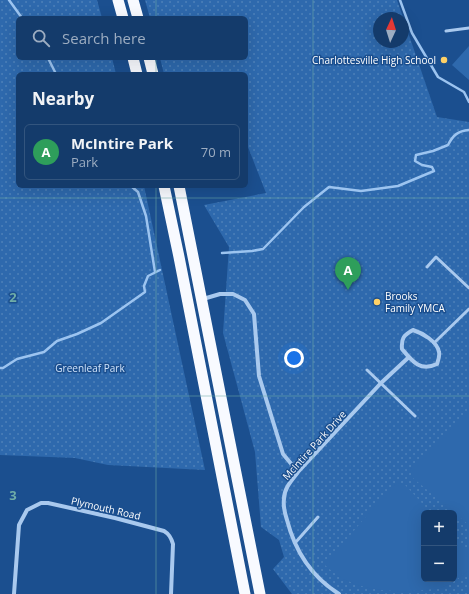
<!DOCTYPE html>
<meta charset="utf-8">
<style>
body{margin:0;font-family:"Open Sans",sans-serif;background:#214673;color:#f1f3f6}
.controls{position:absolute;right:12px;bottom:12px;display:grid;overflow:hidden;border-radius:6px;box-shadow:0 4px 16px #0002}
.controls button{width:36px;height:36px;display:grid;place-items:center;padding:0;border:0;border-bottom:1px solid #33557e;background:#143b6b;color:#f1f3f6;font:20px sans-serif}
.compass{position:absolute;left:373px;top:12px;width:36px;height:36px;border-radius:50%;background:#143b6b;box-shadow:0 4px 16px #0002;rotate:4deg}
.you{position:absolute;left:294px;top:358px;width:14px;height:14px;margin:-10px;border:3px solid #fff;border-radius:50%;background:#1a73e8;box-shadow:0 0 0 6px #1a73e833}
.badge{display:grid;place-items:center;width:26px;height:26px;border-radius:50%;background:#ea580c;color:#fff;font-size:13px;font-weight:700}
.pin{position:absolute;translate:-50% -33px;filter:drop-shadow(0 1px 2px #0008)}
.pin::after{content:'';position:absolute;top:21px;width:14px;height:12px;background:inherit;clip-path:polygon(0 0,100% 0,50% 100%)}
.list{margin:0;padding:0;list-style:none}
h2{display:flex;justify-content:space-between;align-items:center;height:52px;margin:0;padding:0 16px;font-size:17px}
h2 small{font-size:13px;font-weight:400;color:#9dadc1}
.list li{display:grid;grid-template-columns:26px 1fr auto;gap:12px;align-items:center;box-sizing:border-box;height:56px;margin:0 8px 8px;padding:0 8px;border:1px solid #33557e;border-radius:6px}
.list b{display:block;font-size:15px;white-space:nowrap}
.list p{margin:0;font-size:13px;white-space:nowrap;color:#9dadc1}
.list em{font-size:13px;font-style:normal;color:#9dadc1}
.icon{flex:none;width:22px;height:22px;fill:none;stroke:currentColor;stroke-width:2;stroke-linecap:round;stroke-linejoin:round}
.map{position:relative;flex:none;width:469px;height:594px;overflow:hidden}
.search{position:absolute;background:#143b6b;box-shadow:0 4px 16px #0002;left:16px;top:16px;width:232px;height:44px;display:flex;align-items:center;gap:10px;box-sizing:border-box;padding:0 14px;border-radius:6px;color:#9dadc1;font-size:15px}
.panel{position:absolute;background:#143b6b;box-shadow:0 4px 16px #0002;left:16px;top:72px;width:232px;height:116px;border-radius:6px}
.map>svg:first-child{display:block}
.park{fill:url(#park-dots);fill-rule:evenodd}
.pitch{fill:#2e69ad}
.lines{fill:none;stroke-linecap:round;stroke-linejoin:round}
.stream{stroke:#9cc4f0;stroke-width:2.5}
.service{stroke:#a9c9ee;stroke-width:3}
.minor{stroke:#a9c9ee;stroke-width:4}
.trunk{stroke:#f8faff;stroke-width:11}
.grid{fill:none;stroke:#6fada8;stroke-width:1;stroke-opacity:0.55}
.poi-dot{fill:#ffd166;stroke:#1b4f8f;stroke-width:1.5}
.labels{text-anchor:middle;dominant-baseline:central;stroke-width:3;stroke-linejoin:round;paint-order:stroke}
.poi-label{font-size:10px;fill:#fff;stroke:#1b4f8f;text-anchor:end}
.park-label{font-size:10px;fill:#cfe3fa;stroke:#1b4f8f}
.street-label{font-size:10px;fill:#fff;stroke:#1b4f8f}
.grid-label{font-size:13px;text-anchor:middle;font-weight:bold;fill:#6fada8;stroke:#1b4f8f;stroke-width:3;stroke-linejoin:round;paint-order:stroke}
</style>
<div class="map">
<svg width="469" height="594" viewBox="0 0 469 594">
<defs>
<pattern id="park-dots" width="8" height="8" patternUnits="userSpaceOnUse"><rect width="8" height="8" fill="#2e69ad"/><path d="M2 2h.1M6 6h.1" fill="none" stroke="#4d80b9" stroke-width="1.8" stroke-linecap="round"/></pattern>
</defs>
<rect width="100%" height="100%" fill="#1b4f8f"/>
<path class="park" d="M0 0H97L102 18H18V58H112L116 74H18V186H144L205 470 108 465 75 458 0 455Z
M145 0H397L437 117 469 122V594H292L273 569 284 557 279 540 261 527 255 452 223 333 229 247 204 205 266 193 246 142V74H164L160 58H246V18H150ZM379 18H403V42H379ZM424 513H454V579H424Z"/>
<path class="pitch" d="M469 46V80L452 65Z
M469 412V525L413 478C410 471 409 469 415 463Z
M398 483 405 485 431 513H424V579H454V538L469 555V570C460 577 450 585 440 588 402 594 353 594 325 565L391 487Z"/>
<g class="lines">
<path class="stream" d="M9 0 22 18
M400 0 412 33 438 77 464 92 469 102
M48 58 56 74
M131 186 138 192 146 216 155 272
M222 253 252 251 263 249 304 207 329 187 361 191 398 186 434 171 432 167 422 165 415 161 416 155 433 151 448 145C453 135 458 131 469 130
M0 368H3L17 359 44 352 57 341 77 334 101 323 145 292 144 286 148 276 160 270"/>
<path class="service" d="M446 31 469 28
M427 267 436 257 469 288
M434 343 469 309
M367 370 415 416
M295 543 318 517"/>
<path class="minor" d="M203 299 220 294H233L245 300 254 314 259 376 283 454 298 472
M413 330C422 333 437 341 439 352 440 356 438 361 437 364 420 372 412 361 402 349 401 338 404 335 413 330Z
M14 594 19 525 27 510 41 503H48L115 518 164 531C169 534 171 537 173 544L171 594
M339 594C312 577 295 551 287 520 285 514 283 506 284 499 284 488 292 480 298 472L381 383 409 357"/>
<path class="trunk" d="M118 0 123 18
M133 0 138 18
M133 58 137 74
M149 58 153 74
M164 186 179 257 245 594
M179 186 260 594"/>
</g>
<path class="grid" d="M156 0V18M313 0V594M156 58V74M156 186V594M0 198H469M0 396H469"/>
<g class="poi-dot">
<circle cx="444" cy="60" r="4"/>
<circle cx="377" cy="302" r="4"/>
</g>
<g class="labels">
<g class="poi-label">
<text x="436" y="60">Charlottesville High School</text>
<text x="385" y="296" text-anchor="start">Brooks<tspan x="385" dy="12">Family YMCA</tspan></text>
</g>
<g class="park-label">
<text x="90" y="368">Greenleaf Park</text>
</g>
<g class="street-label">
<text transform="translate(314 445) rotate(-48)">McIntire Park Drive</text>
<text transform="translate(106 508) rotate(13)">Plymouth Road</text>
</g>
</g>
<g class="grid-label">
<text x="13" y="302">2</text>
<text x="13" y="500">3</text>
</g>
</svg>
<div class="controls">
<button>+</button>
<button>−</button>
</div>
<svg class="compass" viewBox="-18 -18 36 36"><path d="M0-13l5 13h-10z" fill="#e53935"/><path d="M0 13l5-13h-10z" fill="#9dadc1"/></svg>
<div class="you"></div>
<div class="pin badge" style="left:348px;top:290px;background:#2e9e5b">A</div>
<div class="search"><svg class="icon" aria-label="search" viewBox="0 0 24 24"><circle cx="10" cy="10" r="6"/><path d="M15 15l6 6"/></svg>Search here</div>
<section class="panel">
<h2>Nearby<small></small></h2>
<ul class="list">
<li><span class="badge" style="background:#2e9e5b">A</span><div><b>McIntire Park</b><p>Park</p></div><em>70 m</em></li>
</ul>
</section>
</div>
